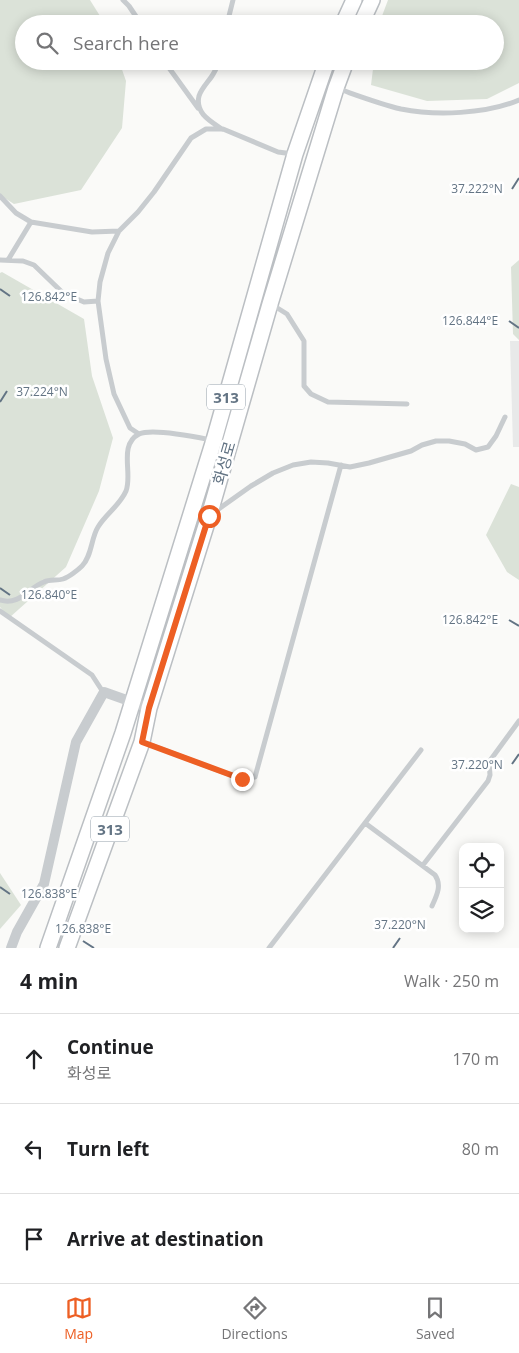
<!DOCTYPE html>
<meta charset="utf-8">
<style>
body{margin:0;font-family:"Open Sans","Noto Sans KR",sans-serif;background:#f6f6f6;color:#202124}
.controls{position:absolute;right:15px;bottom:15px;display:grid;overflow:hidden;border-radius:10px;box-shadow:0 2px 12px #0003}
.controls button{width:45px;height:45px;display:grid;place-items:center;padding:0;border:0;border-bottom:1px solid #e0e0e0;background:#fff;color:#202124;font:25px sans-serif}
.stop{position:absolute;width:15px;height:15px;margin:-11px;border:4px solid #ed5f24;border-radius:50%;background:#fff}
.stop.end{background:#ed5f24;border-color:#fff;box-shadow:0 1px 5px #0008}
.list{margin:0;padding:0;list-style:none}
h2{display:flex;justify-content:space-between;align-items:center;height:65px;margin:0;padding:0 20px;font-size:21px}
h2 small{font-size:16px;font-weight:400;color:#757577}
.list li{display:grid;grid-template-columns:32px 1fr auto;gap:15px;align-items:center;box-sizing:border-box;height:90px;padding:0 20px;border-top:1px solid #e0e0e0}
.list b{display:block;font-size:19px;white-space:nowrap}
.list p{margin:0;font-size:16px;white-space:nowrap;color:#757577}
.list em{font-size:16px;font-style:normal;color:#757577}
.icon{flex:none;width:28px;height:28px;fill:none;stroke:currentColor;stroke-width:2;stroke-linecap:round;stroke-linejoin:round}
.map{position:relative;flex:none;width:519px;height:948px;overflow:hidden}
.search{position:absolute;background:#fff;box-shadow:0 2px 12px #0003;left:15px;right:15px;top:15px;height:55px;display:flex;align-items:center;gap:12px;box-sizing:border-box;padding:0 18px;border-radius:28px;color:#757577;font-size:19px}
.sheet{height:335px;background:#fff}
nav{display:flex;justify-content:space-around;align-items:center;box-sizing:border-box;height:70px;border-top:1px solid #e0e0e0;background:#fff;font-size:14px;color:#757577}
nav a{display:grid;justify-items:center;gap:2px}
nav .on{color:#ed5f24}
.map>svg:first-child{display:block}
.built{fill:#e8e9e9}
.green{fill:#dbe2d8}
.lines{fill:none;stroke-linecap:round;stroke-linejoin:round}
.primary-casing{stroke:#bbbfc3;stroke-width:18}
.service{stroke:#c8cccf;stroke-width:5}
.minor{stroke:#c8cccf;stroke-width:10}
.primary{stroke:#fff;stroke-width:15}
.route{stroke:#ed5f24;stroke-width:6}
.ticks{fill:none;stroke:#637484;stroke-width:2}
.labels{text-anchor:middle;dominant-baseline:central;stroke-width:5;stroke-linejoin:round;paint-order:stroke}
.shield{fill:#fff;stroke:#929ea9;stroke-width:1}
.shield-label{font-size:15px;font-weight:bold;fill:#637484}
.street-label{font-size:16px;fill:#637484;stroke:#fff}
.ticks-label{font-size:12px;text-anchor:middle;fill:#637484;stroke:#fff;stroke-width:5;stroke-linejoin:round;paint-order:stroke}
</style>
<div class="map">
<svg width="519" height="948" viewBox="0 0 519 948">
<rect width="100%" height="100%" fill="#fafaf8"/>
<path class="built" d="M510 341H519V447H513Z"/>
<path class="green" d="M0 0H90L105 24H24V61H119L126 81 122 128 81 190 14 204 0 195Z
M388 0H519V83L487 99 427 101 371 85 374 61H495V24H379Z
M519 260V340L513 334 511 267Z
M2 272 84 319 92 376 113 438 99 491 66 567 9 618 0 607V273Z
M511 484 519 487V580L507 572 486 535Z
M0 873 21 905 0 929Z"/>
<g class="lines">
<defs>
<path id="primary" d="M343 24 354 0
M361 24 372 0
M48 948 123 733 214 440 295 154 327 61
M67 948 142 742 149 708 209 516 270 304 336 88 346 61"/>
</defs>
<use href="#primary" class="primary-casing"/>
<path class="service" d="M123 0 129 6 141 24
M227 24 233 0
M164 61 198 108
M218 61C218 67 215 71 212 76 208 82 201 89 199 96 195 113 210 121 222 129
M339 89C359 96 380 104 401 109 436 116 486 114 519 100
M0 196 16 213 31 222 92 232 119 231
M0 260 23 261 34 265 63 293 84 302 98 301
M8 260 31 222
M271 304 287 314 304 341V386L311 394 328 402 407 404
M139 434 130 428 114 394 106 359 98 301 100 282 108 253 119 231 138 212 154 192 191 138 206 129H223L278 152 293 154
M213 513 251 486 273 473 293 465 311 462 328 463 350 467 369 463 411 451 422 445 436 441H449L465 444 476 450 488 447 496 436 505 417
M0 600C20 606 29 587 44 582 50 579 57 581 63 579 69 577 78 570 82 566 92 556 91 538 98 527 106 514 120 505 126 491 133 474 118 445 139 434 153 428 196 437 211 440
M0 611 92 675 103 692
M143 742 241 779 255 777 341 465
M365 823 435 875C442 885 437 895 432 906
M423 865 488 781 490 775 489 762 519 721
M269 948 421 750"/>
<path class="minor" d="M11 948 17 932 44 884 76 742 104 692 149 708"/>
<use href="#primary" class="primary"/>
</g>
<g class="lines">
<path class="route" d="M209 516 149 708 142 742 242 779"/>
</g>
<path class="ticks" d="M512 189 519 178M0 289 10 296M509 321 519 328M0 402 7 391M0 588 10 595M509 620 519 626M512 764 519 754M0 887 10 894M83 941 94 948M393 948 400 938"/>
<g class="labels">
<g class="shield">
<rect x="207" y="384.5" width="38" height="25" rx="4"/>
<rect x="91" y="816.5" width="38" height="25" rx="4"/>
</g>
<g class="shield-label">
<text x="226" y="397">313</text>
<text x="110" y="829">313</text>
</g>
<g class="street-label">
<text transform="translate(224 463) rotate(-74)">화성로</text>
</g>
</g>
<g class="ticks-label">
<text x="477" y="193">37.222°N</text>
<text x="49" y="301">126.842°E</text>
<text x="470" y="325">126.844°E</text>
<text x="42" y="396">37.224°N</text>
<text x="49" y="599">126.840°E</text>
<text x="470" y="624">126.842°E</text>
<text x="477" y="769">37.220°N</text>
<text x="49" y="898">126.838°E</text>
<text x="400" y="929">37.220°N</text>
<text x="83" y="933">126.838°E</text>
</g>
</svg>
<div class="controls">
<button><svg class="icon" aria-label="locate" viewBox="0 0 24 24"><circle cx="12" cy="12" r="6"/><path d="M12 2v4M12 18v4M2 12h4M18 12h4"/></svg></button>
<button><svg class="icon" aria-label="layers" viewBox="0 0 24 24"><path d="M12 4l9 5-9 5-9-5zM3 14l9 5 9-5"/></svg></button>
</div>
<div class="stop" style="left:209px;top:516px"></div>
<div class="stop end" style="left:242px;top:779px"></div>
<div class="search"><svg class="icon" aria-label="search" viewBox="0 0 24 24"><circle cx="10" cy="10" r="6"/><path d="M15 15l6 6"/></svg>Search here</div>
</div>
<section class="sheet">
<h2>4 min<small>Walk · 250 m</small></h2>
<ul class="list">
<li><svg class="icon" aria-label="ahead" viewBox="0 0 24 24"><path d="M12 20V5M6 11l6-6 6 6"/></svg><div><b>Continue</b><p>화성로</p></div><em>170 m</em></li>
<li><svg class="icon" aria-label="left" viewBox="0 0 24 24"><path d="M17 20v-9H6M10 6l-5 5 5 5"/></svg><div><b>Turn left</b></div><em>80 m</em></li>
<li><svg class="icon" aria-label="arrive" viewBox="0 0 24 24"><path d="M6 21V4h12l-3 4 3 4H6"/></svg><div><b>Arrive at destination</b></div></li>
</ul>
</section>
<nav>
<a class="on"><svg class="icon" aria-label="map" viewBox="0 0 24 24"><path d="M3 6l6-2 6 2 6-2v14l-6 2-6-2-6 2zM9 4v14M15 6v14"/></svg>Map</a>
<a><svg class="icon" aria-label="directions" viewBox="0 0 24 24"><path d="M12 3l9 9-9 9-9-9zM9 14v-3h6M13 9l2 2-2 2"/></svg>Directions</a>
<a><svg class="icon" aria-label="saved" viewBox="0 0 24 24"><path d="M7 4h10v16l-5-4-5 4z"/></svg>Saved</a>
</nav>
